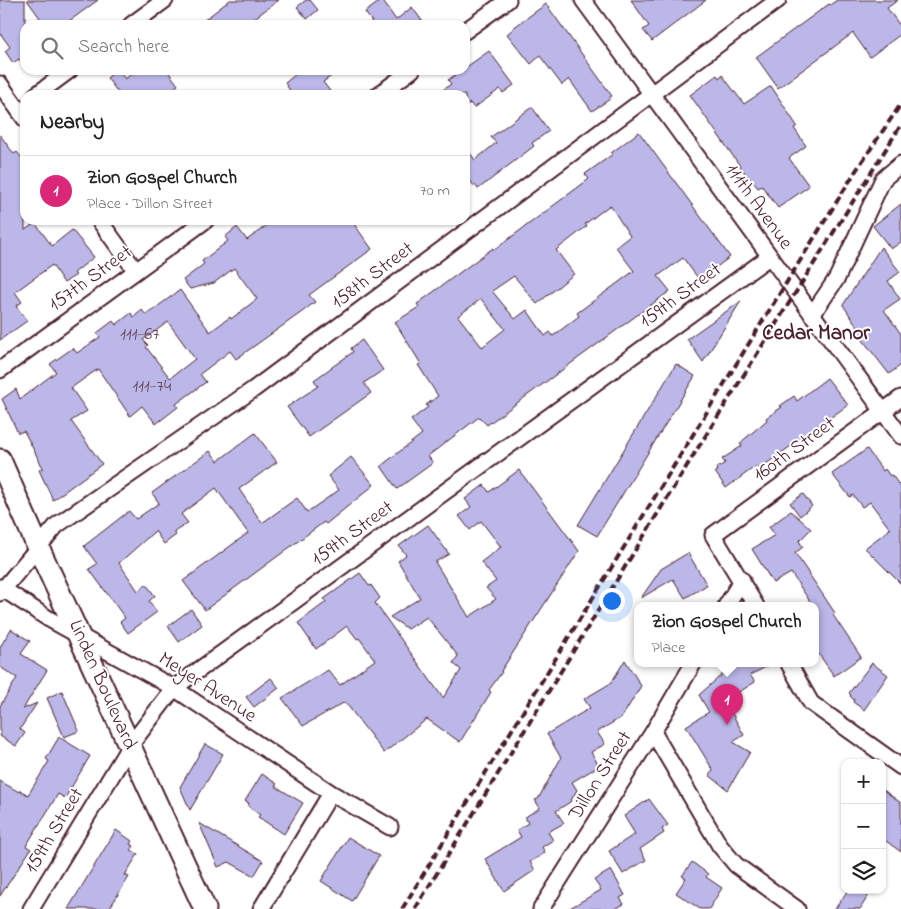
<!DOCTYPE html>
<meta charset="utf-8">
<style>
body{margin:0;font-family:"Indie Flower",sans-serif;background:#f6f6f6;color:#222}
.controls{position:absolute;right:15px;bottom:15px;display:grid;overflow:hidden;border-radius:10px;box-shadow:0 1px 4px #0004}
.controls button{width:45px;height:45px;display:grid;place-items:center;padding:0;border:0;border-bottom:1px solid #e0e0e0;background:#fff;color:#222;font:25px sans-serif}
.you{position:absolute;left:611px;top:600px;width:18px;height:18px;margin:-12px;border:4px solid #fff;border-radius:50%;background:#1a73e8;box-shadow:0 0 0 8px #1a73e833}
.badge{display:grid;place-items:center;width:32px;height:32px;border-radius:50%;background:#db2777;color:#fff;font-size:16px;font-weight:700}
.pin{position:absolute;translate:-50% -41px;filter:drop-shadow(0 1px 2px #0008)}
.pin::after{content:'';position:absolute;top:26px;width:18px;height:15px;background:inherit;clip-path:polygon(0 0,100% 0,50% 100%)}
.popup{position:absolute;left:634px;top:602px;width:185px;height:65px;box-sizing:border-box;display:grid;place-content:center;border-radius:10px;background:#fff;filter:drop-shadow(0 1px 4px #0005);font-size:16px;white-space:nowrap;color:#767676}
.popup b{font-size:19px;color:#222}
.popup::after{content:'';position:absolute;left:50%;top:100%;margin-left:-10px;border:10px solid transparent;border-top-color:#fff}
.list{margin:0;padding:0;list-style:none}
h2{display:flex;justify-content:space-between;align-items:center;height:65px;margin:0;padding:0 20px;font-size:21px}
h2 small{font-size:16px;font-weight:400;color:#767676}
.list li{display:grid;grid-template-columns:32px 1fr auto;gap:15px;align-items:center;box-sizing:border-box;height:70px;padding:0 20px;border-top:1px solid #e0e0e0}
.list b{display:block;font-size:19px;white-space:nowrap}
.list p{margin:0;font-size:16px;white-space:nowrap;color:#767676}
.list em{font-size:16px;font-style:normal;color:#767676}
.icon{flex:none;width:28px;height:28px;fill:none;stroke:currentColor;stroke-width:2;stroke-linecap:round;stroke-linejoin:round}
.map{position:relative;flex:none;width:901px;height:909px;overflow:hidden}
.search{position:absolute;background:#fff;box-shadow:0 1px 4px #0004;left:20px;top:20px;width:450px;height:55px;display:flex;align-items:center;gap:12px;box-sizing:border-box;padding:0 18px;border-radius:15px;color:#767676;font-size:19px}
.panel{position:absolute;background:#fff;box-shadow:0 1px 4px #0004;left:20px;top:90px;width:450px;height:135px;border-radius:15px}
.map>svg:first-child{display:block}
.building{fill:#bbb7e8;stroke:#4a1f2b;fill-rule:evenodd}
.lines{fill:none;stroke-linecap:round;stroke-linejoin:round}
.minor-casing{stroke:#4a1f2b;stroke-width:19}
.secondary-casing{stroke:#4a1f2b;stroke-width:25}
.minor{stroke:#fff;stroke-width:15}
.secondary{stroke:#fff;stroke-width:21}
.rail{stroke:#4a1f2b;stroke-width:4;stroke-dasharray:8 4;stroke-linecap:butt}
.labels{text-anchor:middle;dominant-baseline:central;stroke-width:4;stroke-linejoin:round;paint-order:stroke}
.number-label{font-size:18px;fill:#66455a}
.street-label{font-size:20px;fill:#4a1f2b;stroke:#fff}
.neighbourhood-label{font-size:21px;font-weight:bold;fill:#4a1f2b;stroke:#fff}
</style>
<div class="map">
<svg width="901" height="909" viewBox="0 0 901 909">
<rect width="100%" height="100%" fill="#fff"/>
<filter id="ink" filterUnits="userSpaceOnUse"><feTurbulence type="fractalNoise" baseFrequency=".02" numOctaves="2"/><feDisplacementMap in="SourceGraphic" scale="10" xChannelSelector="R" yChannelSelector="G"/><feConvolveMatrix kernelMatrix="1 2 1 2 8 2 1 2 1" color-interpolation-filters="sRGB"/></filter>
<g filter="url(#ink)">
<path class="building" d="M0 0H25V67L19 59 13 63 5 51 10 47 0 33Z
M27 0H98L64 25H45Z
M230 0H279L245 25H198Z
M306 0H310L318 10 307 19 297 7Z
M382 0 396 20 412 7 425 25H374L365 12Z
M631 0H706L652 41 643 30 649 26Z
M837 0H898L887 8 901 27V34L870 57 853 33 778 88 756 57 829 4 830 5Z
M546 4 612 96 609 98 610 99 592 111 569 79 562 85 540 56 531 64 507 34 513 29V28Z
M489 51 514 85 503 93 500 89 474 108 470 103 465 107V95H436L451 84 448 80 462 70H465V68Z
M116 70H118L125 79 137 70H167L178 85 165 95H120L107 78Z
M301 70H340L323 82 333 95H293L285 83Z
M717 75 719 78 722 75 744 104 771 86 797 126 794 128 806 146 789 158 809 186 778 208 762 186 758 188 745 173 690 95Z
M532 107 549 131 532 143 534 146 490 180 478 189 475 185 474 186 465 173V146L475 160 496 143 491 137Z
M639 132 730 257 703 277 701 275 698 278 683 258 658 276 670 291 487 425 479 417 428 456 433 463 397 489 381 466 422 434 411 420 428 407 426 405 438 396 418 365 421 364 395 322 419 307 417 304 493 248 494 250 589 179 585 174 613 154 611 153ZM610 205 630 236 616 247 634 271 577 313 579 316 553 336 550 332 545 336 527 310 515 319 492 291 514 276 537 304 574 274 556 250 587 226 585 224ZM481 299 505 329 482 347 458 316Z
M0 135 14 154 17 152 25 162V230L35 223 52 246 72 230 94 257 74 273 76 275 64 283 52 265 15 292 22 302 16 306 27 321 0 340Z
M901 204V242L891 249 873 226Z
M274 220H351L372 249 309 295 315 302 302 312 236 359 230 351 200 374 206 382 176 404 178 407 156 424 142 406 130 416 98 369 71 388 87 411 71 421 102 464 53 500 39 470 43 468 24 431 18 433 2 399 16 389 20 399 56 372 50 364 73 348 77 353 100 337 97 333 113 321 116 325 131 313 134 317 142 310 146 315 180 290 210 332 230 317 231 319 257 299 234 268 214 283 190 289 183 280 204 264 202 261 228 241 225 237 237 227 247 240ZM168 322 195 359 170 378 146 347 148 345 143 340Z
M881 247 900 272 888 281 900 299 884 310 901 334V365L889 374 856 331 859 329 843 305Z
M741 301 703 362 687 339Z
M362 340 383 370 364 383 371 393 309 437 287 407 318 386 314 380 353 352 351 348Z
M676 364 695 376 597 536 578 525Z
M827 378 848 405 759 469 756 466 726 488 715 472 718 471 716 469 725 463 722 459 742 446 740 443 767 420 766 418 782 407 780 406 794 396 797 401Z
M255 433 277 462 239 489 262 523 297 498 307 512 339 490 328 476 351 457 374 485 326 524 324 522 205 610 183 581 248 533 216 488 181 514 188 523 174 532 176 535 164 544 155 531 119 563 138 591 146 584 155 596 149 601 157 612 128 633 120 622 125 618 89 569 97 564 84 546 129 511 136 519 159 503 152 493 210 451 218 461Z
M867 449 883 471 885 469 890 476 892 475 901 488V584L865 548 890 529 870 502 862 507 853 495 850 497 832 474Z
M519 470 579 551 501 671 502 672 489 690 491 692 460 742 427 719 384 753 345 702 303 726 282 698 328 670 340 685 375 660 359 638 357 639 347 626 316 649 298 623 326 602 324 599 360 573 369 586 371 585 380 598 375 603 443 698 461 670 453 663 458 656 427 617 408 629 390 617 420 598 398 561 406 555 399 546 428 525 449 554 435 562 469 617 496 599 486 588 496 581 481 562 501 547 481 521 470 530 459 516 471 507 465 499 484 485 489 492Z
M803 494 812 506 800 516 790 503Z
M791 511 811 529 799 541 803 547 795 553 835 613 833 615 861 657 834 676 816 650V606H813L791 573 773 583 752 549 775 535 769 527Z
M688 553 707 585 685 598 673 579 641 598 661 569Z
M191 609 202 625 179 642 168 626Z
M11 629 30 641 21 654 47 670 23 709 37 703 20 729 25 733 16 746 0 736V706L17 678 0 667V647Z
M625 660 641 686 622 717 597 732 605 744 591 752 599 766 572 782 577 790 570 802 556 811 564 823 548 832 553 840 542 847 545 853 530 862 535 870 504 891 485 859 521 837 517 830 528 823 525 817 540 808 535 800 538 799 561 758 547 734 590 708 584 699 611 683Z
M872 663 888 675 864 710 853 702 854 700 850 696 851 695 849 693Z
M722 664H772L750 675 755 682 725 701 744 735 733 742 750 752 728 790 709 775 713 770 686 726 709 712 699 695 726 671Z
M271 678 279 688 254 707 246 697Z
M62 691 79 731 64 737 47 698Z
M59 737 90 756 65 798 58 794 26 846 31 849 0 896V781L19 792 20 790 28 795 49 761 46 759Z
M205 744 223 754 190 810 180 787Z
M262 774 277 784 275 786 303 803 284 834 258 817 260 815 248 806 249 803 245 801Z
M882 789 901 803V852L882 838Z
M649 799 668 825 662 829 664 833 640 849 646 860 623 874 609 851 635 834 624 816Z
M199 823 263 861 254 876 229 862 218 867Z
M116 830 132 841 130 844 134 846 131 850 138 854 125 875 129 877 109 909H68Z
M348 837 379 856 352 901 321 881Z
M692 862 708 874 706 877 722 888 709 909H700L676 893 686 878 682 876Z
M611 870 625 895 620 898 624 904 615 909H568L601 890 594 880Z
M848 890H872L860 909H835Z"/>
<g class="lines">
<defs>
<path id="minor" d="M583 0 901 436
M131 25 165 0
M465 31 508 0
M0 84 25 119
M36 95 70 70
M378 95 412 70
M99 220 136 271
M812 315 837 278 883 179 901 164
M0 370 206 220
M0 587 49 619 174 688 331 793 390 827
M0 593 57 525 254 389 778 0
M726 606 742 580
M756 606 713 535 901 398
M789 664 811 703 901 767
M653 732 720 846 736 865 797 909
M31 909 129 747 174 688 769 257
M261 909 331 793
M541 909 653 732 693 664"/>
<path id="secondary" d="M0 460 38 547 205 909"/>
</defs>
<use href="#minor" class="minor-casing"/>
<use href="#secondary" class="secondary-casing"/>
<use href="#minor" class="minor"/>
<use href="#secondary" class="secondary"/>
<path class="rail" d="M402 909 767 314 857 169 901 104
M415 909 696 451 901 125"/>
</g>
</g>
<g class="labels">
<g class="number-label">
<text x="140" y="335">111-67</text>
<text x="152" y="387">111-74</text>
</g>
<g class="street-label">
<text transform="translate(758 207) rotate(54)">111th Avenue</text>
<text transform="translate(373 276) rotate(-37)">158th Street</text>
<text transform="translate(91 279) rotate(-36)">157th Street</text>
<text transform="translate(681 296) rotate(-36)">159th Street</text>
<text transform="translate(795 450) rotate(-36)">160th Street</text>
<text transform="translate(353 534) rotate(-36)">159th Street</text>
<text transform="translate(102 685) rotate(66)">Linden Boulevard</text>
<text transform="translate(207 688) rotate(33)">Meyer Avenue</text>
<text transform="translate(601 776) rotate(-58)">Dillon Street</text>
<text transform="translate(55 831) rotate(-59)">159th Street</text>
</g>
<g class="neighbourhood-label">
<text x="816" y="334">Cedar Manor</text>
</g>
</g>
</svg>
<div class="controls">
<button>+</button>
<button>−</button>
<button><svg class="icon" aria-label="layers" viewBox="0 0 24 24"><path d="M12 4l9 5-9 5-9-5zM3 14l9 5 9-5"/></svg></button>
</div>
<div class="you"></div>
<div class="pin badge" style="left:727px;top:725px">1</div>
<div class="popup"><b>Zion Gospel Church</b>Place</div>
<div class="search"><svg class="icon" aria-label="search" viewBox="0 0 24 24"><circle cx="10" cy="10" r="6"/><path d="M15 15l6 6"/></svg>Search here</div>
<section class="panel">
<h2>Nearby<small></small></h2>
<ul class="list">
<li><span class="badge">1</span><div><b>Zion Gospel Church</b><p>Place · Dillon Street</p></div><em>70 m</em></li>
</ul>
</section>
</div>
